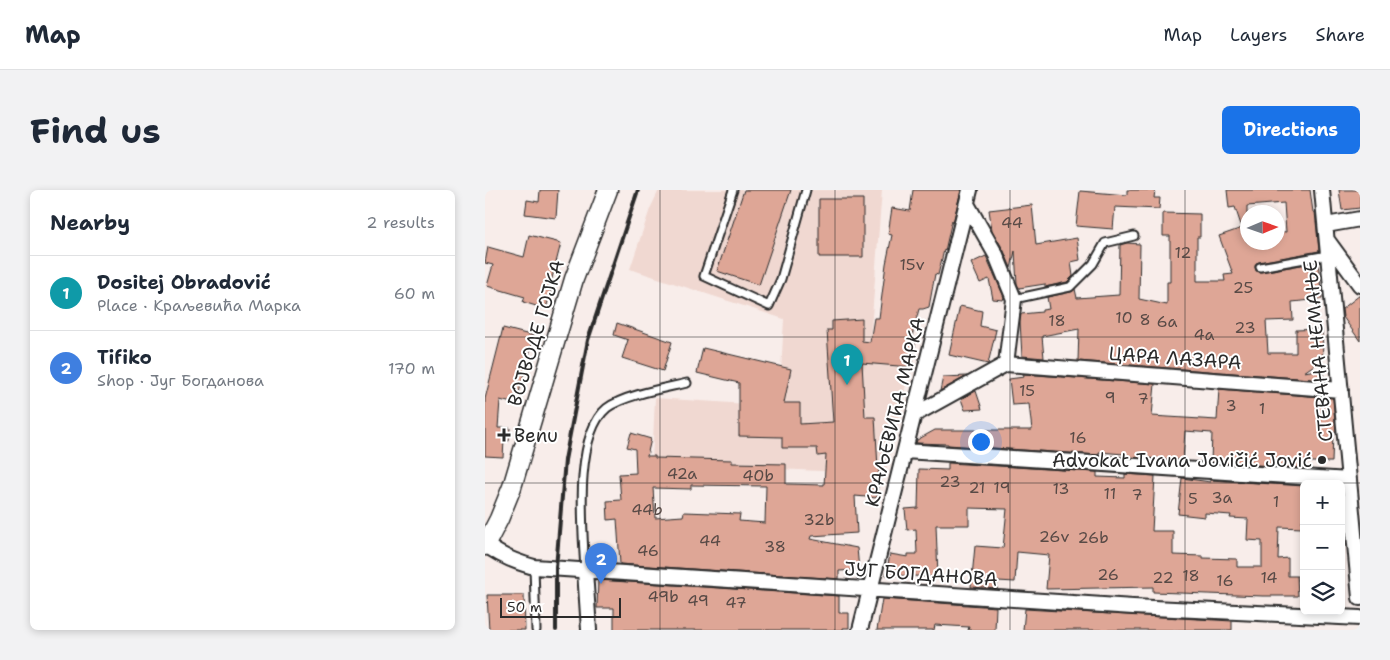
<!DOCTYPE html>
<meta charset="utf-8">
<style>
body{margin:0;font-family:"Shantell Sans",sans-serif;background:#f2f2f3;color:#1f2937}
.controls{position:absolute;right:15px;bottom:15px;display:grid;overflow:hidden;border-radius:8px;box-shadow:0 2px 8px #0003}
.controls button{width:45px;height:45px;display:grid;place-items:center;padding:0;border:0;border-bottom:1px solid #e0e1e3;background:#fff;color:#1f2937;font:25px sans-serif}
.compass{position:absolute;left:755px;top:15px;width:45px;height:45px;border-radius:50%;background:#fff;box-shadow:0 2px 8px #0003;rotate:88deg}
.scale{position:absolute;left:15px;bottom:12px;width:121px;box-sizing:border-box;padding-left:5px;border:2px solid #2b2b2b;border-top:0;font-size:14px;line-height:18px;white-space:nowrap;color:#2b2b2b;-webkit-text-stroke:4px #fff;paint-order:stroke}
.you{position:absolute;left:495px;top:251px;width:18px;height:18px;margin:-12px;border:4px solid #fff;border-radius:50%;background:#1a73e8;box-shadow:0 0 0 8px #1a73e833}
.badge{display:grid;place-items:center;width:32px;height:32px;border-radius:50%;background:#1a73e8;color:#fff;font-size:16px;font-weight:700}
.pin{position:absolute;translate:-50% -41px;filter:drop-shadow(0 1px 2px #0008)}
.pin::after{content:'';position:absolute;top:26px;width:18px;height:15px;background:inherit;clip-path:polygon(0 0,100% 0,50% 100%)}
.list{margin:0;padding:0;list-style:none}
h2{display:flex;justify-content:space-between;align-items:center;height:65px;margin:0;padding:0 20px;font-size:21px}
h2 small{font-size:16px;font-weight:400;color:#747a83}
.list li{display:grid;grid-template-columns:32px 1fr auto;gap:15px;align-items:center;box-sizing:border-box;height:75px;padding:0 20px;border-top:1px solid #e0e1e3}
.list b{display:block;font-size:19px;white-space:nowrap}
.list p{margin:0;font-size:16px;white-space:nowrap;color:#747a83}
.list em{font-size:16px;font-style:normal;color:#747a83}
.icon{flex:none;width:28px;height:28px;fill:none;stroke:currentColor;stroke-width:2;stroke-linecap:round;stroke-linejoin:round}
.map{position:relative;flex:none;width:875px;height:440px;overflow:hidden;border-radius:8px}
header{display:flex;align-items:center;gap:30px;box-sizing:border-box;height:70px;padding:0 25px;background:#fff;border-bottom:1px solid #e0e1e3}
header strong{font-size:24px}
nav{display:flex;gap:28px;margin-inline-start:auto;font-size:18px}
.intro{display:flex;align-items:center;justify-content:space-between;box-sizing:border-box;height:120px;padding:0 30px}
h1{margin:0;font-size:35px}
.button{padding:12px 22px;border-radius:8px;background:#1a73e8;color:#fff;font-size:18px;font-weight:700}
main{display:flex;gap:30px;padding:0 30px}
aside{flex:1;background:#fff;border-radius:8px;box-shadow:0 2px 8px #0003}
.map>svg:first-child{display:block}
.built{fill:#f0d8d1}
.building{fill:#dea696;stroke:#2b2b2b;fill-rule:evenodd}
.lines{fill:none;stroke-linecap:round;stroke-linejoin:round}
.service-casing{stroke:#2b2b2b;stroke-width:11}
.minor-casing{stroke:#2b2b2b;stroke-width:18}
.tertiary-casing{stroke:#2b2b2b;stroke-width:21}
.service{stroke:#fff;stroke-width:7}
.minor{stroke:#fff;stroke-width:14}
.tertiary{stroke:#fff;stroke-width:18}
.rail{stroke:#2b2b2b;stroke-width:4}
.grid{fill:none;stroke:#2b2b2b;stroke-width:1;stroke-opacity:0.55}
.poi-dot{fill:#2b2b2b;stroke:#fff;stroke-width:2}
.labels{text-anchor:middle;dominant-baseline:central;stroke-width:4;stroke-linejoin:round;paint-order:stroke}
.number-label{font-size:16px;fill:#584a46}
.street-label{font-size:19px;fill:#2b2b2b;stroke:#fff}
.poi-label{font-size:19px;fill:#2b2b2b;stroke:#fff;text-anchor:start}
</style>
<header>
<strong>Map</strong>
<nav><a>Map</a><a>Layers</a><a>Share</a></nav>
</header>
<div class="intro"><h1>Find us</h1><a class="button">Directions</a></div>
<main>
<aside>
<h2>Nearby<small>2 results</small></h2>
<ul class="list">
<li><span class="badge" style="background:#0f9aa8">1</span><div><b>Dositej Obradović</b><p>Place · Краљевића Марка</p></div><em>60 m</em></li>
<li><span class="badge" style="background:#3f7fe0">2</span><div><b>Tifiko</b><p>Shop · Југ Богданова</p></div><em>170 m</em></li>
</ul>
</aside>
<div class="map">
<svg width="875" height="440" viewBox="0 0 875 440">
<rect width="100%" height="100%" fill="#f8edea"/>
<filter id="ink" filterUnits="userSpaceOnUse"><feTurbulence type="fractalNoise" baseFrequency=".02" numOctaves="2"/><feDisplacementMap in="SourceGraphic" scale="10" xChannelSelector="R" yChannelSelector="G"/><feConvolveMatrix kernelMatrix="1 2 1 2 8 2 1 2 1" color-interpolation-filters="sRGB"/></filter>
<g filter="url(#ink)">
<path class="built" d="M174 0H397L385 152 430 156 400 284 167 273 170 208 294 216 299 129 145 79 165 19Z"/>
<path class="building" d="M55 0H73L71 28 40 24 42 10 54 12Z
M259 0H306L274 95 232 81Z
M428 0H476L468 33 467 30 460 61 459 60 453 85 450 84 444 117 438 119H434L426 150H431L426 177 377 173 380 227H390L393 278H394L392 308 370 306 372 343 326 346 325 349 372 358 374 380 354 381V389L135 374 132 329 123 330 122 311 136 310 134 284 151 283 150 259 142 257 146 243 166 249 162 266H170V268L247 270V273L301 274V294L339 295 341 265 333 266 332 258H297V247L254 246V193L212 183 218 158 306 179 299 213H315V234L348 232 342 140H347V131L377 129V151L385 152 389 128H394L401 74 407 45 403 44 407 18 425 21ZM206 295 281 296 280 333 254 331 255 324 199 322 198 326 170 328 168 298 206 299Z
M642 0H670L669 8H675L674 19 630 17 628 39 591 36 595 1 642 5Z
M742 0H825L828 22H830L834 61 774 72 771 73 770 77 771 81 776 82 833 72 837 109 807 112 808 130 781 131 783 163H811V140L837 139 838 169 819 182 838 179V190L593 171 594 139 557 146 559 168 537 166 535 132 536 124 557 122V120L564 119 562 107 586 102 590 99 592 108 634 105 635 55 642 53 655 54 654 109 682 115V92H685V46H678V23L715 24V47H712V91H740L739 85 748 84 734 46 757 38 750 17 744 18ZM799 13 801 42 792 41V52H762V16Z
M854 0H875V18L857 20Z
M334 9H378V67H334Z
M547 15 551 55 592 48 595 70 586 72 588 86 582 92 560 97V94L534 98 532 94 530 61 526 78 519 61 507 40 504 20Z
M44 45 76 53 64 100H66L61 119 38 112 40 107 2 96 8 75 0 73 3 57 39 67Z
M501 66 519 107 518 110 508 109 504 89 495 93 486 73Z
M875 105V151L858 127 857 119Z
M475 116 497 121 495 136 511 140 503 174 464 165Z
M132 133 187 152 178 181 137 168 143 150 129 145Z
M18 138 49 146 31 214 15 210 13 238H25L24 251H19L18 267 0 266V209Z
M538 184 670 194 667 226 732 230 734 199 848 208 851 242H848L847 272H819V278L726 272 727 243 700 241 698 270 639 267V264L614 262V265L463 255V254L431 253 432 250 450 240H547L544 214 527 215 524 189 539 187Z
M482 186 455 201 458 187Z
M491 201 497 219 480 220 476 209Z
M463 273 612 282V287L640 288V284L670 286 667 341H688V365L718 366V368L752 369V377H777V351L762 350 763 329 745 328 746 325 720 323V327L693 324 697 288 725 292V290L819 296V330H817V338L794 337 793 369 803 368V386H812L813 406H778L668 402V397L561 399 564 365 532 362 530 392 513 391 512 399 486 397 490 356 518 358 522 319 484 318V335H451L453 387 401 385 405 364 423 367V364H432L431 339 422 340 420 319 433 318 434 279 463 280Z
M113 390 354 406V423H364V438H358V440H129V418H112Z
M2 405H39L40 440H4Z
M397 409 511 417 510 440H483L484 437 450 435 449 440H392Z
M540 419 747 431V440H538Z"/>
<g class="lines">
<defs>
<path id="service" d="M248 0 219 86 284 116 296 89 321 0
M775 77 843 65
M529 109 585 97 608 74 620 53 649 46
M49 377 51 440
M100 381C98 340 88 246 122 218 139 205 181 198 202 193"/>
<path id="minor" d="M837 0 875 408
M841 35 875 29
M842 50 875 95
M521 174 856 200
M429 225 521 174 529 109 511 65 482 14
M420 261 864 290
M0 354C15 366 30 372 49 377L648 417 875 428
M100 381 104 440
M375 440 485 0"/>
<path id="tertiary" d="M0 356 14 329 27 297 89 89 123 0"/>
</defs>
<use href="#service" class="service-casing"/>
<use href="#minor" class="minor-casing"/>
<use href="#tertiary" class="tertiary-casing"/>
<use href="#service" class="service"/>
<use href="#minor" class="minor"/>
<use href="#tertiary" class="tertiary"/>
<path class="rail" d="M71 440V378L80 270 103 150 153 0"/>
</g>
</g>
<path class="grid" d="M175 0V440M350 0V440M525 0V440M700 0V440M0 147H875M0 293H875"/>
<g class="poi-dot">
<path d="M16.5 237.5h5v5h5v5h-5v5h-5v-5h-5v-5h5z"/>
<circle cx="837" cy="270" r="5"/>
</g>
<g class="labels">
<g class="number-label">
<text x="527" y="32">44</text>
<text x="698" y="62">12</text>
<text x="427" y="74">15v</text>
<text x="758" y="97">25</text>
<text x="639" y="127">10</text>
<text x="660" y="129">8</text>
<text x="572" y="130">18</text>
<text x="682" y="131">6a</text>
<text x="760" y="137">23</text>
<text x="719" y="144">4a</text>
<text x="542" y="200">15</text>
<text x="625" y="207">9</text>
<text x="658" y="208">7</text>
<text x="746" y="215">3</text>
<text x="777" y="218">1</text>
<text x="593" y="247">16</text>
<text x="197" y="283">42a</text>
<text x="273" y="285">40b</text>
<text x="465" y="291">23</text>
<text x="492" y="297">21</text>
<text x="517" y="297">19</text>
<text x="576" y="298">13</text>
<text x="625" y="303">11</text>
<text x="652" y="304">7</text>
<text x="737" y="307">3a</text>
<text x="708" y="308">5</text>
<text x="791" y="311">1</text>
<text x="162" y="319">44b</text>
<text x="334" y="329">32b</text>
<text x="569" y="346">26v</text>
<text x="608" y="347">26b</text>
<text x="225" y="350">44</text>
<text x="290" y="356">38</text>
<text x="163" y="360">46</text>
<text x="623" y="384">26</text>
<text x="706" y="385">18</text>
<text x="678" y="387">22</text>
<text x="784" y="387">14</text>
<text x="740" y="390">16</text>
<text x="178" y="406">49b</text>
<text x="213" y="410">49</text>
<text x="251" y="412">47</text>
</g>
<g class="street-label">
<text transform="translate(51 143) rotate(-73)">ВОЈВОДЕ ГОЈКА</text>
<text transform="translate(833 161) rotate(-95)">СТЕВАНА НЕМАЊЕ</text>
<text transform="translate(690 168) rotate(4)">ЦАРА ЛАЗАРА</text>
<text transform="translate(410 222) rotate(-76)">КРАЉЕВИЋА МАРКА</text>
<text transform="translate(436 384) rotate(4)">ЈУГ БОГДАНОВА</text>
</g>
<g class="poi-label">
<text x="29" y="245">Benu</text>
<text x="827" y="270" text-anchor="end">Advokat Ivana Jovičić Jović</text>
</g>
</g>
</svg>
<div class="controls">
<button>+</button>
<button>−</button>
<button><svg class="icon" aria-label="layers" viewBox="0 0 24 24"><path d="M12 4l9 5-9 5-9-5zM3 14l9 5 9-5"/></svg></button>
</div>
<svg class="compass" viewBox="-18 -18 36 36"><path d="M0-13l5 13h-10z" fill="#e53935"/><path d="M0 13l5-13h-10z" fill="#747a83"/></svg>
<div class="scale">50 m</div>
<div class="you"></div>
<div class="pin badge" style="left:362px;top:195px;background:#0f9aa8">1</div>
<div class="pin badge" style="left:116px;top:394px;background:#3f7fe0">2</div>
</div>
</main>
